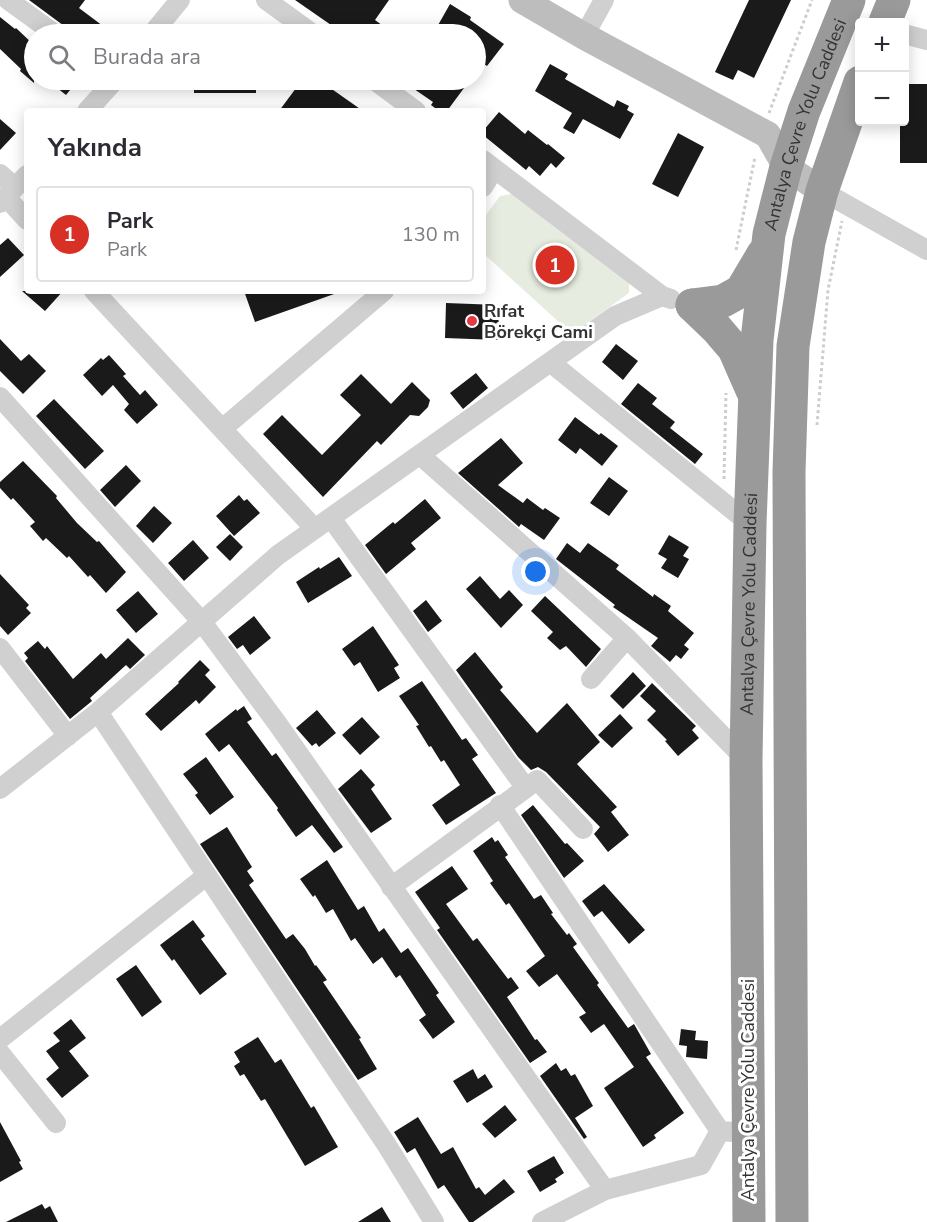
<!DOCTYPE html>
<html lang="tr">
<meta charset="utf-8">
<style>
body{margin:0;font-family:"Nunito Sans",sans-serif;background:#f2f2f3;color:#2b2b33}
.controls{position:absolute;right:18px;top:18px;display:grid;overflow:hidden;border-radius:6px;box-shadow:0 3px 15px #0003}
.controls button{width:54px;height:54px;display:grid;place-items:center;padding:0;border:0;border-bottom:2px solid #e1e1e2;background:#fff;color:#2b2b33;font:30px sans-serif}
.you{position:absolute;left:536px;top:572px;width:21px;height:21px;margin:-15px;border:4px solid #fff;border-radius:50%;background:#1a73e8;box-shadow:0 0 0 9px #1a73e833}
.badge{display:grid;place-items:center;width:39px;height:39px;border-radius:50%;background:#d93025;color:#fff;font-size:20px;font-weight:700}
.pin{position:absolute;translate:-50% -50%;border:3px solid #fff;box-shadow:0 2px 6px #0006}
.list{margin:0;padding:0;list-style:none}
h2{display:flex;justify-content:space-between;align-items:center;height:78px;margin:0;padding:0 24px;font-size:26px}
h2 small{font-size:20px;font-weight:400;color:#7c7c81}
.list li{display:grid;grid-template-columns:39px 1fr auto;gap:18px;align-items:center;box-sizing:border-box;height:96px;margin:0 12px 12px;padding:0 12px;border:2px solid #e1e1e2;border-radius:6px}
.list b{display:block;font-size:22px;white-space:nowrap}
.list p{margin:0;font-size:20px;white-space:nowrap;color:#7c7c81}
.list em{font-size:20px;font-style:normal;color:#7c7c81}
.icon{flex:none;width:33px;height:33px;fill:none;stroke:currentColor;stroke-width:2;stroke-linecap:round;stroke-linejoin:round}
.map{position:relative;flex:none;width:927px;height:1222px;overflow:hidden}
.search{position:absolute;background:#fff;box-shadow:0 3px 15px #0003;left:24px;top:24px;width:462px;height:66px;display:flex;align-items:center;gap:15px;box-sizing:border-box;padding:0 21px;border-radius:33px;color:#7c7c81;font-size:22px}
.panel{position:absolute;background:#fff;box-shadow:0 3px 15px #0003;left:24px;top:108px;width:462px;height:186px;border-radius:6px}
.map>svg:first-child{display:block}
.green{fill:#e6ecdf}
.building{fill:#1a1a1a}
.lines{fill:none;stroke-linecap:round;stroke-linejoin:round}
.path{stroke:#cdcdcd;stroke-width:3;stroke-dasharray:3 3;stroke-linecap:butt}
.street{stroke:#d0d0d0;stroke-width:20}
.secondary{stroke:#bdbdbd;stroke-width:27}
.highway{stroke:#9a9a9a;stroke-width:33}
.poi-dot{fill:#e63946;stroke:#fff;stroke-width:2}
.labels{text-anchor:middle;dominant-baseline:central;stroke-width:6;stroke-linejoin:round;paint-order:stroke}
.street-label{font-size:18px;fill:#333;stroke:#fff}
.poi-label{font-size:18px;font-weight:bold;fill:#333;stroke:#fff;text-anchor:start}
</style>
<div class="map">
<svg width="927" height="1222" viewBox="0 0 927 1222">
<rect width="100%" height="100%" fill="#fff"/>
<path class="green" d="M516 193 629 278V293L572 334 483 253V219L500 196Z"/>
<path class="building" d="M29 0H85L79 8 103 26 97 34H75Z
M295 0H389L375 20 394 34H344Z
M749 0H791L754 78 738 70 733 80 715 72Z
M450 4 471 17 470 20 504 44 487 66 476 58V34H433Z
M0 17 15 29 16 28 34 45V83L20 71 21 69 0 49Z
M550 64 568 74 565 79 614 107 617 100 629 106 627 110 634 114 620 139 583 119 574 134 563 128 572 113 535 91Z
M47 80H78L66 95Z
M194 80H256V93H194Z
M302 80H319L363 111H279Z
M401 80H453L464 88 447 111H439L431 105 433 102Z
M904 84H927V163H900V122H904Z
M499 112 525 134 528 130 547 145 548 144 565 158 556 168 551 163 540 176 529 166 526 170 483 135V131Z
M0 119 16 133 0 150Z
M678 133 704 147 678 197 652 184Z
M8 238 24 255 0 277V245Z
M22 291H63L45 311Z
M244 291H337V293L255 322Z
M446 303 499 305 498 340 445 338Z
M0 339 21 361 29 354 46 371 23 394 0 371Z
M616 344 638 361 623 380 602 362Z
M109 355 126 374 123 376 140 395 145 390 158 405 137 424 124 410 129 404 113 385 102 396 83 375 101 358 103 360Z
M476 373 488 388 463 409 450 393Z
M361 374 391 404 412 382 430 400 428 407 419 416 410 415 381 445 377 441 323 497 263 434 282 415 322 455 361 415 340 395Z
M638 383 657 398 652 404 675 422 670 428 703 454 695 464 621 404Z
M54 399 104 451 85 469 36 416Z
M575 417 599 435 601 433 618 446 602 466 580 448 576 454 558 440Z
M501 438 523 463 498 485 523 503 527 498 543 510 545 508 560 518 544 540 521 524 519 527 458 473Z
M23 461 57 496 56 498 77 523 97 542 99 541 126 572 106 593 90 575 88 577 69 556 67 558 46 538 43 541 30 526 35 522 13 498 11 500 0 488V482Z
M126 465 141 481 115 507 100 490Z
M609 477 628 491 609 516 590 503Z
M239 495 244 501 247 499 260 513 234 536 216 516Z
M425 499 441 518 411 543 416 549 386 574 365 545 393 522 395 524Z
M154 506 172 523 153 543 136 526Z
M230 534 243 547 230 561 216 547Z
M669 535 689 547 683 556 689 559 678 578 661 568 667 559 658 554Z
M193 540 209 558 184 581 168 563Z
M567 543 580 553 588 543 619 565 616 569 653 597 654 594 671 606 668 611 694 633 684 645 689 649 681 659 676 655 670 662 651 646 658 638 613 607 615 605 556 559Z
M339 557 352 576 308 603 296 582 319 567 320 569Z
M0 574 29 605 26 608 31 613 8 635 0 626Z
M480 576 500 599 509 590 523 605 501 628 466 589Z
M138 591 158 614 136 633 116 610Z
M545 596 601 649 586 667 566 646 560 650 547 638 553 632 531 611Z
M426 600 442 621 428 632 413 611Z
M254 616 271 638 250 655 243 645 237 649 228 637Z
M373 626 399 665 394 668 400 678 378 692 360 662 354 666 342 649Z
M128 638 145 655 130 669 126 665 90 698 92 701 70 719 25 661 28 658 24 653 38 641 45 649 47 646 73 679 101 653 106 659Z
M475 652 503 687 500 690 537 733 567 703 600 742 577 764 617 807 611 812 629 835 608 852 594 834 600 827 546 772 538 767 531 770 518 757 456 670Z
M200 660 210 670 205 675 216 687 199 704 196 700 161 731 145 714 179 683 178 682Z
M633 672 646 686 623 709 610 696Z
M422 681 462 740 466 738 478 755 472 759 496 793 446 825 432 805 460 785 444 760 441 762 431 746 429 747 416 726 419 725 399 696Z
M652 683 696 726 692 730 699 738 678 756 665 741 667 740 647 720 656 711 640 696Z
M244 706 252 719 247 722 272 756 276 753 343 847 334 853 312 825 296 837 277 810 278 808 229 744 219 752 205 734 236 709 237 711Z
M317 710 336 733 319 747 316 743 312 746 296 728Z
M620 714 633 728 612 748 598 735Z
M362 717 380 737 360 755 342 735Z
M206 757 234 797 210 815 195 795 198 793 183 774Z
M361 769 375 785 371 789 392 819 371 833 338 789Z
M533 805 565 844 567 843 584 861 564 878 521 815Z
M227 827 252 867 247 871 254 881 249 885 286 939 293 934 305 949 315 966 316 965 327 980 323 982 361 1038 359 1039 377 1069 358 1080 200 844Z
M492 837 495 842 498 840 508 855 505 857 534 899 541 895 553 913 551 914 567 935 569 933 577 944 573 947 599 983 597 985 628 1028 634 1024 651 1054 646 1057 684 1113 654 1135 656 1138 643 1147 604 1088 634 1067 604 1024 591 1033 579 1017 586 1013 557 974 539 987 526 971 545 956 509 903 506 905 490 883 493 881 473 851Z
M327 860 358 910 364 906 379 932 384 928 401 953 408 948 439 993 436 995 455 1022 433 1039 419 1020 426 1015 400 975 396 978 382 957 373 964 355 938 351 941 333 909 326 913 315 895 313 897 300 879Z
M452 866 468 889 446 904 473 941 477 938 508 979 511 977 519 988 507 997 535 1040 537 1039 547 1052 530 1063 437 930 440 928 415 892Z
M604 884 645 930 629 944 602 911 594 917 582 901Z
M193 920 205 936 201 939 227 974 200 995 174 959 172 961 160 945Z
M136 965 162 1002 142 1017 116 979Z
M71 1019 86 1038 69 1051 89 1076 62 1098 46 1079 59 1068 46 1051 60 1041 53 1033Z
M681 1029 696 1031 695 1040 708 1041 707 1059 686 1057 687 1046 679 1045Z
M258 1037 275 1063 281 1059 311 1108 314 1106 338 1147 305 1166 265 1099 261 1101 244 1074 240 1076 234 1066 240 1062 234 1052Z
M556 1063 561 1071 566 1068 571 1076 575 1074 593 1106 575 1118 587 1137 584 1139 540 1076Z
M473 1069 478 1079 485 1074 493 1087 467 1103 453 1081Z
M505 1105 517 1120 495 1138 482 1124Z
M418 1117 441 1154 453 1147 476 1189 479 1187 485 1195 504 1179 515 1192 473 1222H469L444 1185 438 1189 415 1148 407 1153 394 1132Z
M0 1122 21 1161 19 1162 23 1169 0 1182Z
M554 1156 564 1173 555 1179 557 1182 540 1192 527 1171Z
M42 1204 45 1209 50 1206 58 1222H6Z
M382 1207 391 1222H358Z"/>
<g class="lines">
<path class="path" d="M769 113 812 0
M736 250 755 157
M817 425 828 290 842 221
M724 479 726 393"/>
<path class="street" d="M8 0 55 34
M266 0 313 34
M152 34 180 0
M904 34 927 40
M584 36 604 0
M374 80 416 111
M87 111 115 80
M483 160 662 296 671 299
M0 174 15 187
M483 187 494 169
M822 191 927 250
M6 197 27 220
M0 203 27 175
M94 291 315 529
M550 362 750 524
M0 397 202 622 277 723 605 1190
M222 429 384 291
M420 455 627 638 746 760
M331 518 525 787
M0 648 68 736
M591 679 627 638
M98 712 388 1147 434 1222
M0 789 98 712 278 555 615 316 662 296
M500 805 720 1131 747 1133
M391 887 537 780 583 829
M0 1039 206 876
M0 1053 56 1123
M542 1222 605 1190 701 1165 720 1131"/>
<path class="secondary" d="M522 0 584 36 768 135 786 167 822 191"/>
<g class="highway">
<path d="M885 22 894 0"/>
<path d="M692 305 717 329 734 349 752 390"/>
<path d="M692 305 723 301 741 291 763 254"/>
<path id="s1" d="M749 1222 746 760 750 524 757 340 769 234 786 167 804 111 849 0"/>
<path d="M792 1222 789 472 793 346 809 242 822 191 860 82"/>
</g>
</g>
<circle class="poi-dot" cx="472" cy="321" r="6"/>
<g class="labels">
<g class="street-label">
<text stroke="none"><textPath href="#s1" startOffset="1104">Antalya Çevre Yolu Caddesi</textPath></text>
<text stroke="none"><textPath href="#s1" startOffset="618">Antalya Çevre Yolu Caddesi</textPath></text>
<text transform="translate(748 1090) rotate(-90)">Antalya Çevre Yolu Caddesi</text>
</g>
<g class="poi-label">
<text x="484" y="311">Rıfat<tspan x="484" dy="21">Börekçi Cami</tspan></text>
</g>
</g>
</svg>
<div class="controls">
<button>+</button>
<button>−</button>
</div>
<div class="you"></div>
<div class="pin badge" style="left:555px;top:265px">1</div>
<div class="search"><svg class="icon" aria-label="search" viewBox="0 0 24 24"><circle cx="10" cy="10" r="6"/><path d="M15 15l6 6"/></svg>Burada ara</div>
<section class="panel">
<h2>Yakında<small></small></h2>
<ul class="list">
<li><span class="badge">1</span><div><b>Park</b><p>Park</p></div><em>130 m</em></li>
</ul>
</section>
</div>
